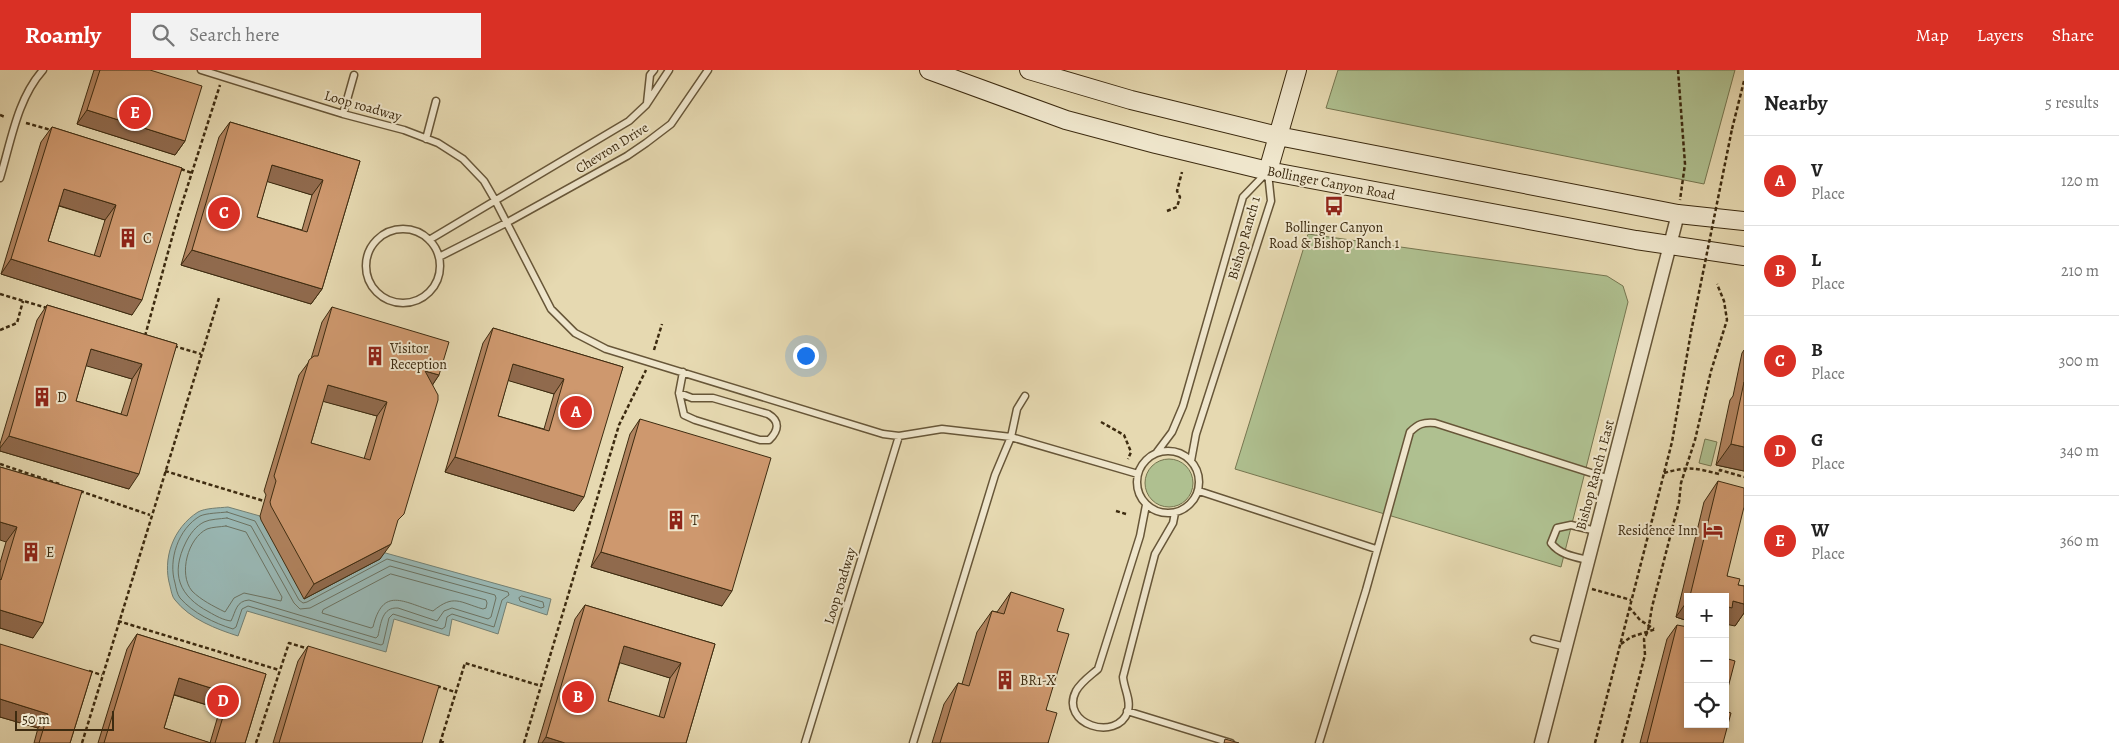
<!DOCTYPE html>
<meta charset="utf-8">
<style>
body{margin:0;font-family:Alegreya,serif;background:#f2f2f2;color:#222}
.controls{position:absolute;right:15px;bottom:15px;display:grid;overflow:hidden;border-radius:0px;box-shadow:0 2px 8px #0003}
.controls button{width:45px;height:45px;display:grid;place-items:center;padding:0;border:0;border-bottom:1px solid #e0e0e0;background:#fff;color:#222;font:25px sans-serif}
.scale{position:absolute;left:15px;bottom:12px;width:99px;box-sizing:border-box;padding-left:5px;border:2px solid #3d2b10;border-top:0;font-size:14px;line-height:18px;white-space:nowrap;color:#3d2b10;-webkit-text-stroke:4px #efe6cc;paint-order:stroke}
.you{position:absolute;left:805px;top:285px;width:18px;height:18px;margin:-12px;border:4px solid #fff;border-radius:50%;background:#1a73e8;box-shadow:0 0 0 8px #1a73e833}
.badge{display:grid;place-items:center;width:32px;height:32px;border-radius:50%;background:#d93025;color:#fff;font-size:16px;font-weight:700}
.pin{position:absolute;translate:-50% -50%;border:2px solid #fff;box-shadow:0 1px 5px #0006}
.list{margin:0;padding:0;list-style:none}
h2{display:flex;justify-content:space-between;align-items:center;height:65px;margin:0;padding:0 20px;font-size:21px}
h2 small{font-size:16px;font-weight:400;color:#767676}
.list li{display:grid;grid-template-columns:32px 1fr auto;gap:15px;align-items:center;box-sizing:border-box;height:90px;padding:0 20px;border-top:1px solid #e0e0e0}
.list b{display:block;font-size:19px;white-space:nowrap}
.list p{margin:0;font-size:16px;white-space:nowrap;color:#767676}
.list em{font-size:16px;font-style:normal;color:#767676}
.icon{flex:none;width:28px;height:28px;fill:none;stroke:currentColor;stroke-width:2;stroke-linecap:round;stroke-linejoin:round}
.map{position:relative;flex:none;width:1744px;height:673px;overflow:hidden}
header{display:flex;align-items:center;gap:30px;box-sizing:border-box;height:70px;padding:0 25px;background:#d93025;color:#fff}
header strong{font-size:24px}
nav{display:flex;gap:28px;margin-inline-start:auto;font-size:18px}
.search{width:350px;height:45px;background:#f2f2f2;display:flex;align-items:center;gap:12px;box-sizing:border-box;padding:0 18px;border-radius:0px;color:#767676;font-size:19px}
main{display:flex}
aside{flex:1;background:#fff}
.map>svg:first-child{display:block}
.green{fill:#afc090;stroke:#767650}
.water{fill:#99b8b5;stroke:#748073}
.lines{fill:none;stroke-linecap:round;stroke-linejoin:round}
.shore{stroke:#6b7262;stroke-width:1}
.lane-casing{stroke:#675638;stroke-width:9}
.street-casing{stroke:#675638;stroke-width:15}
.secondary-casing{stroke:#3d2b10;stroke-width:20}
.path{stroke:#3d2b10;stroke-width:2.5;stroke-dasharray:4 2.5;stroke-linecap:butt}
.lane{stroke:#efe6cc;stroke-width:6}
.street{stroke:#efe6cc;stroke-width:12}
.secondary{stroke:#efe6cc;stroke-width:18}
.path-bridge{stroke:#3d2b10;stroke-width:2.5;stroke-dasharray:4 2.5;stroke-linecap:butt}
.wall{fill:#b1835f;stroke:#3d2b10;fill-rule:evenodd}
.shaded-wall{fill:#906a4d;stroke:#3d2b10}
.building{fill:#ce986e;stroke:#3d2b10;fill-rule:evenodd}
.labels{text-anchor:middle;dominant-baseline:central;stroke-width:4;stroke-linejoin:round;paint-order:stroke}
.street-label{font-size:14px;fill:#3d2b10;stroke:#efe6cc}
.poi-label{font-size:14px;fill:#3d2b10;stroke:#efe6cc;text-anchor:start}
</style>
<header>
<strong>Roamly</strong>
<div class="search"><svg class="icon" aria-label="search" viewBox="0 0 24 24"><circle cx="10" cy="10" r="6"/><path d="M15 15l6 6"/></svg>Search here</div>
<nav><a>Map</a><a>Layers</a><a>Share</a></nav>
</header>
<main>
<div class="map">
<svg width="1744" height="673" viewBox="0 0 1744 673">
<rect width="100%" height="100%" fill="#e6d9b1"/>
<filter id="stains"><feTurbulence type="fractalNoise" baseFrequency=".004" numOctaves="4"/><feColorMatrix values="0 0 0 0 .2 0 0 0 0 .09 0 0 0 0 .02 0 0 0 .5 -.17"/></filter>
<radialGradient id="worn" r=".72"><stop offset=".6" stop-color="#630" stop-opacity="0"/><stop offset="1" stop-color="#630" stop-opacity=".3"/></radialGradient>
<path class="green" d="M1338 0H1735L1704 114 1326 38Z
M1308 164 1607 206 1623 216 1628 232 1561 497 1235 399Z
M1705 369 1717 372 1711 396 1699 393Z
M1145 413a24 24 0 1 1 48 0a24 24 0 1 1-48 0Z"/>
<path class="water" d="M228 437 260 446 304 528 382 482 551 529 547 545 507 532 498 564 452 549 449 566 394 549 386 582 247 541 238 566C216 559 190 549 175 530 172 527 171 520 170 516 162 489 173 458 198 442 205 438 219 438 228 437Z"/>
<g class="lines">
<path class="shore" d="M227 442 255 451 299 530 303 533 307 532 387 489 508 522 509 525 502 530 494 557 452 544 447 547 445 557 442 559 393 544 389 548 383 574 381 575 248 536 242 539 236 557 233 559C214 553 193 543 180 528 177 524 176 518 175 513 168 490 178 459 200 446 207 443 219 443 227 442Z
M227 448 251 456 294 533 300 539 310 538 390 496 495 525 496 528 491 547 488 549 452 538 444 541 437 551 398 538C382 537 381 553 378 566L376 568 249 530C236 531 236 541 231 551 223 550 216 546 209 542 179 526 170 504 186 472 190 464 196 456 204 452 210 449 220 449 227 448Z
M226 456 246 462 282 527 281 531 244 523 234 528 225 542C213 536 201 530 192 521 178 504 188 468 207 459 212 457 220 457 226 456Z
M391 504 486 530 487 533 486 538 483 539C459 532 454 524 433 541 403 532 383 516 373 557L371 558 322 543 323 540Z
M522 526 543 532 544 537 541 538 520 531 519 528Z"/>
<defs>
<path id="lane" d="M201 0 343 44 404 60 438 73 463 89 484 111 495 130 551 239 575 263 606 279 883 364 899 366 942 359 1011 367 1138 404
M647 33 650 5 654 0
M343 44 354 5
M426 69 436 31
M0 108C11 72 17 29 43 0
M366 196a37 37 0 1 1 74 0a37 37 0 1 1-74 0Z
M429 170 629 51 646 35 669 0
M439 187 508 152 627 86 646 73 671 54 708 0
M679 323 692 328H713L768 344C780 351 779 360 769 370H760L695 350 684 345 679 323 683 302
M1137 412a31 31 0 1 1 62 0a31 31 0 1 1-62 0Z
M1157 382 1172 362 1183 336 1243 127 1267 102
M1191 391 1196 364 1271 131 1268 103
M1199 421 1376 479
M1146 435 1140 466 1098 599C1090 606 1081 612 1076 621 1059 654 1117 673 1128 641 1131 629 1124 619 1123 607L1155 484 1173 453 1175 443
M1588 490C1575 487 1560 485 1551 473L1557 458 1571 455 1596 461
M1534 569 1566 577
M1127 641 1231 673
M805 673 899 366
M913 673 995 405 1011 367 1017 339 1025 326
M1319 673 1366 520 1410 362C1418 354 1423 352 1435 353L1610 409"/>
<path id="street" d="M1541 673 1678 144"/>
<path id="secondary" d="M929 0 1066 50 1156 74 1268 101 1636 170 1744 186
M1029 0 1131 30 1278 66 1678 144 1744 151
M1268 101 1297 0"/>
</defs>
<use href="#lane" class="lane-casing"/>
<use href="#street" class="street-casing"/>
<use href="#secondary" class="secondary-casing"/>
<path class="path" d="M1678 0 1685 94 1680 130
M0 45 5 47
M26 53 51 60
M1732 59 1744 11
M181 99 192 103
M1167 141 1177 137 1180 127 1177 121 1182 102
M0 224 47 238
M0 260 17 253 23 231
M145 266 178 146 220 15
M174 276 201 284
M654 280 662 254
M1101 352 1124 365 1131 382 1128 389
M0 394 62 415
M165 401 264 431
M1664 403C1689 396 1695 398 1719 404L1720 400 1744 407
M80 421 150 445
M1116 441 1126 444
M1592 519 1631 530
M1629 537 1640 550 1654 559
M118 551 279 600
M1621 574 1631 567 1656 559
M89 601 102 605
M437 616 455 622
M440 671 446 673
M82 673 219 228
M256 673 289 573 309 579
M440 673 465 593 541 616
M524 673 619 355 646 300
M1595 673 1672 372 1691 262
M1622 673 1645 585 1644 569 1648 561 1652 537 1679 432 1681 413 1695 370 1711 301 1727 250 1724 231 1717 214"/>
<use href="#lane" class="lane"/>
<use href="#street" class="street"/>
<use href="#secondary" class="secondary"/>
<path class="path-bridge" d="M1691 262 1732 59"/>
</g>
<path class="wall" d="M94 0H150L185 71 175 85 77 54Z
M230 52 360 91 322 219 311 234 181 195 219 67ZM267 111 312 125 302 160 257 147Z
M52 57 182 98 132 245 1 204 41 72ZM59 136 105 150 94 186 48 171Z
M47 235 177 274 129 419 0 381V374L37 250ZM86 295 132 309 121 344 76 331Z
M332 237 439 305 433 314 396 454 380 489 304 529 261 450 260 446 266 425 264 421 299 305 311 289 322 252ZM323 331 377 346 364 389 311 373Z
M493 258 623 297 574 441 445 402 483 273ZM508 310 554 324 544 359 498 346Z
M1744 280V401L1716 395 1730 330 1733 326 1742 283Z
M640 349 722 536 591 497 630 364Z
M0 397 82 421 33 568 0 558V493L6 472Z
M1718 411 1727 506 1738 515 1744 516V543L1735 556 1725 527H1688V551L1676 547 1704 432Z
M1011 522 1057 561 1046 640 1048 673H932L944 634 958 613 962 614 977 562 992 541 997 542Z
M585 535 715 574 686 673H538L575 549ZM620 592 670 608 659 647 608 631Z
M1677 555 1723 673H1640L1667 569Z
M137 564 266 604 245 673H98L127 579ZM174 625 220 639 210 673 164 658Z
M308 576 422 673H273L298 591Z
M92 602 70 673H34L38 658 0 647Z"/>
<path class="shaded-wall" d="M87 40 185 71 175 85 77 54Z
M272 95 323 110 312 125 262 110Z
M64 119 116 135 105 150 54 134Z
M192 180 322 219 311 234 181 195Z
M11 189 142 230 132 245 1 204Z
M91 279 142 294 132 309 80 294Z
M513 294 564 309 554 324 503 309Z
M425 301 439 305 429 320Z
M328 315 387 332 377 346 318 330Z
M9 366 139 404 129 419 0 381V378Z
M1731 374 1744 377V401L1716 395Z
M455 387 584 427 574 441 445 402Z
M0 452 17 457 6 472 0 470Z
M391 474 380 489 304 529 314 514Z
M601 482 732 521 722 536 591 497Z
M1688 530V551L1676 547Z
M1733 531 1744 534V543L1735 556 1725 554V536Z
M0 540 43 553 33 568 0 558Z
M624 576 681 593 670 608 614 591Z
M179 608 230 624 220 639 169 623Z
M0 629 48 644 38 658 0 647Z
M546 667 565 673H542Z"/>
<path class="building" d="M100 0H150L202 16 185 71 87 40Z
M230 52 360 91 322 219 192 180ZM272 95 323 110 307 162 257 147Z
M52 57 182 98 142 230 11 189ZM64 119 116 135 100 187 48 171Z
M47 235 177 274 139 404 9 366ZM91 279 142 294 127 346 76 331Z
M332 237 449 272 439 305 425 301 438 325V330L404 444 398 450 391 474 314 514 271 436 270 432 276 411 274 406 309 290 314 286H318ZM328 315 387 332 370 390 311 373Z
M493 258 623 297 584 427 455 387ZM513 294 564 309 549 361 498 346Z
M1744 312V377L1731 374Z
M640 349 771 388 732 521 601 482Z
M0 397 82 421 43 553 0 540V509L1 510 17 457 0 452Z
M1718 411 1744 418V437L1727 506 1740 509 1738 515 1744 516V534L1733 531 1732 538 1725 536V527L1690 526Z
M1011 522 1064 539 1057 561 1069 564 1046 640 1057 643 1048 673H940L958 613 969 616 992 541 1004 544Z
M585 535 715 574 686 673H565L546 667ZM624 576 681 593 664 648 608 631Z
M1677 555 1688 557V654H1725V641L1731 643 1723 673H1647Z
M137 564 266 604 245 673H215L230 624 179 608 164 658 211 673H104Z
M0 574 92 602 70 673H39L48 644 0 629Z
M308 576 439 616 422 673H279Z
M1725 588 1735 591 1725 629Z
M1225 669 1239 673H1224Z"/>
<defs>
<symbol id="bus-bare" viewBox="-9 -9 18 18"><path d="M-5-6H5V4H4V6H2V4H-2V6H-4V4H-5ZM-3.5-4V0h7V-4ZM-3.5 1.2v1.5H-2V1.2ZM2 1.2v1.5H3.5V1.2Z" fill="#8f2418" stroke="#efe6cc" stroke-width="2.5" paint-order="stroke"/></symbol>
<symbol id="building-bare" viewBox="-9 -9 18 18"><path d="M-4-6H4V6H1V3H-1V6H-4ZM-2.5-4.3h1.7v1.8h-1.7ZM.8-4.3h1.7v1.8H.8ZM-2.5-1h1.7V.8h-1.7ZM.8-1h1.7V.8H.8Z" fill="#8f2418" stroke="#efe6cc" stroke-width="2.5" paint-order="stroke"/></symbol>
<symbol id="hotel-bare" viewBox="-9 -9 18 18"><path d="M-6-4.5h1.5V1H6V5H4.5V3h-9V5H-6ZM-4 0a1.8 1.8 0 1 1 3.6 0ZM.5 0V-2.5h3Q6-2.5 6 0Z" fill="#8f2418" stroke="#efe6cc" stroke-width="2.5" paint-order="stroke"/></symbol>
</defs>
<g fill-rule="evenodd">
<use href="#bus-bare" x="1320" y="122" width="28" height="28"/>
<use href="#building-bare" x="114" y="154" width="28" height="28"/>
<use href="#building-bare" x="361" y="272" width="28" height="28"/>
<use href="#building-bare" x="28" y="313" width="28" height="28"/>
<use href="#building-bare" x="662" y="436" width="28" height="28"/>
<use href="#hotel-bare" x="1699" y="446" width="28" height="28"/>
<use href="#building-bare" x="17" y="468" width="28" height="28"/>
<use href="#building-bare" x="991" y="596" width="28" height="28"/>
</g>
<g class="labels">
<g class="street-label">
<text transform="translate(363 36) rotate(16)">Loop roadway</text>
<text transform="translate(612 78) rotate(-32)">Chevron Drive</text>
<text transform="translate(1331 113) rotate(11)">Bollinger Canyon Road</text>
<text transform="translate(1244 168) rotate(-74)">Bishop Ranch 1</text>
<text transform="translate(1595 405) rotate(-75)">Bishop Ranch 1 East</text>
<text transform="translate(840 516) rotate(-73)">Loop roadway</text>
</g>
<g class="poi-label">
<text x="1334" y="157" text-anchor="middle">Bollinger Canyon<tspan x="1334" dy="16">Road &amp; Bishop Ranch 1</tspan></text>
<text x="143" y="168">C</text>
<text x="390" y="278">Visitor<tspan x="390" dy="16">Reception</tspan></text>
<text x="57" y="327">D</text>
<text x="691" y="450">T</text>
<text x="1698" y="460" text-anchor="end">Residence Inn</text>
<text x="46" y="482">E</text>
<text x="1020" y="610">BR1-X</text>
</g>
</g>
<rect width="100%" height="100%" filter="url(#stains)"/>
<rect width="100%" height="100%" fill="url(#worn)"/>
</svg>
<div class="controls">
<button>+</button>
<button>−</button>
<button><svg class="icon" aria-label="locate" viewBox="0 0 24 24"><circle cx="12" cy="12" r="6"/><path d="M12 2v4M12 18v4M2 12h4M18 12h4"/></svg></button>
</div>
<div class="scale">50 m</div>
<div class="you"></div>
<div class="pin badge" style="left:576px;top:342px">A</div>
<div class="pin badge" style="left:578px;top:627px">B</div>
<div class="pin badge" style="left:224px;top:143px">C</div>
<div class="pin badge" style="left:223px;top:631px">D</div>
<div class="pin badge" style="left:135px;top:43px">E</div>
</div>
<aside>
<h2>Nearby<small>5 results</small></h2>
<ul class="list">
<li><span class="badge">A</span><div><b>V</b><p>Place</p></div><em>120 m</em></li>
<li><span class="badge">B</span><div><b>L</b><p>Place</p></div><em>210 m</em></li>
<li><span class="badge">C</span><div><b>B</b><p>Place</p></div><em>300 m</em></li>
<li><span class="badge">D</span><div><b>G</b><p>Place</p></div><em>340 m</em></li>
<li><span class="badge">E</span><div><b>W</b><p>Place</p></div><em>360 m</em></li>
</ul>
</aside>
</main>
